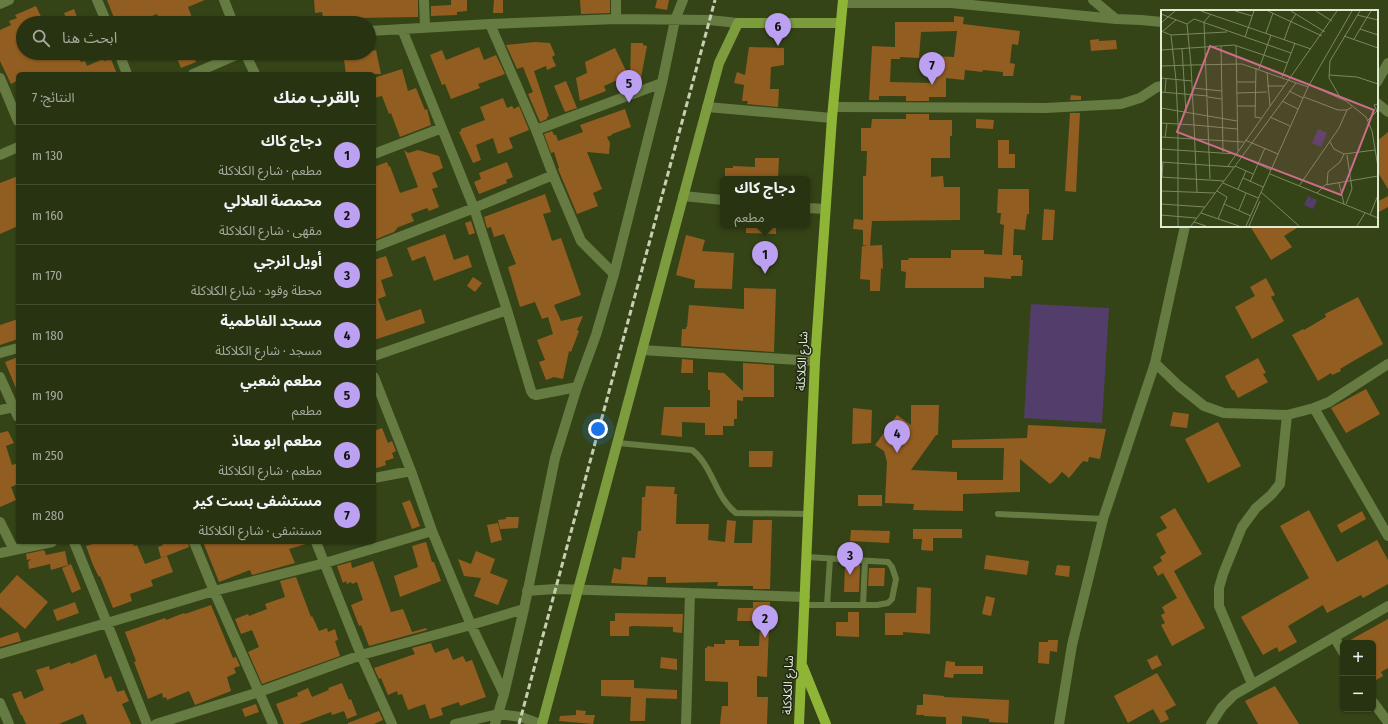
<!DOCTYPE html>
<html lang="ar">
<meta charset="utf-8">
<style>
body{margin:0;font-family:"Fira Sans Condensed","Noto Sans Arabic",sans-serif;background:#303b1a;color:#f1f3f6;direction:rtl}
.controls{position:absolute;right:12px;bottom:12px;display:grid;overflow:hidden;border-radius:6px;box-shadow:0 1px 3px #0004}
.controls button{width:36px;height:36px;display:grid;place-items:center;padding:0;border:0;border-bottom:1px solid #444e31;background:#283311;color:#f1f3f6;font:20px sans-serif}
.you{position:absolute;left:598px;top:429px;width:14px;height:14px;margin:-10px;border:3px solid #fff;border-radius:50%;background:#1a73e8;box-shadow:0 0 0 6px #1a73e833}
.badge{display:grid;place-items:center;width:26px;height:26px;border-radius:50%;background:#bca0f2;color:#111;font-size:13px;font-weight:700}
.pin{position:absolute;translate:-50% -33px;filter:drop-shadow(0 1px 2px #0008)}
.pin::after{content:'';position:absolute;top:21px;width:14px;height:12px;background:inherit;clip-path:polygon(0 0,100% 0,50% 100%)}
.popup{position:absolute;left:720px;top:176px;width:90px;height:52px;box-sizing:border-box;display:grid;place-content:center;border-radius:6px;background:#283311;filter:drop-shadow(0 1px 3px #0005);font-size:13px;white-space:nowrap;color:#a5aa9f}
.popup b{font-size:15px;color:#f1f3f6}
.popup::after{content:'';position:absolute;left:50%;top:100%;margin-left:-8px;border:8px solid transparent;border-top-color:#283311}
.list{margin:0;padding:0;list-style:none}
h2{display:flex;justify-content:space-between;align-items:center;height:52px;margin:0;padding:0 16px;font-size:17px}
h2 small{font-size:13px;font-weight:400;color:#a5aa9f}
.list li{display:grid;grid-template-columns:26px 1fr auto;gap:12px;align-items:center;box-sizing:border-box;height:60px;padding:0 16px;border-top:1px solid #444e31}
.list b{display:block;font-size:15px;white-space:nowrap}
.list p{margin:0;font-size:13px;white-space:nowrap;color:#a5aa9f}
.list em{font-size:13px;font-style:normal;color:#a5aa9f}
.icon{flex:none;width:22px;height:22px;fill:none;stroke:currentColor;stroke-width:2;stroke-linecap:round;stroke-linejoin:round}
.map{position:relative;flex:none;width:1388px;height:724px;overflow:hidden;direction:ltr}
.search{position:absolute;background:#283311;box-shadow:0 1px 3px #0004;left:16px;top:16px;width:360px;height:44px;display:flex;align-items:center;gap:10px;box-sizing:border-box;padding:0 14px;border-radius:22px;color:#a5aa9f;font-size:15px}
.panel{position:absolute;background:#283311;box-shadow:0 1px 3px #0004;left:16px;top:72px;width:360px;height:472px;border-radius:6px;direction:rtl}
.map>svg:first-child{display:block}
.green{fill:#533d6a}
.building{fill:#925d21;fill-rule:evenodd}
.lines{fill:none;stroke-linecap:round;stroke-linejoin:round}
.lane{stroke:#667b42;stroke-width:6}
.street{stroke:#667b42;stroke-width:10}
.secondary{stroke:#7d9c3e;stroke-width:10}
.primary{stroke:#8eb536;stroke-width:10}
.rail{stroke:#c5d0b3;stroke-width:3;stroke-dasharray:6 3;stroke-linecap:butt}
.labels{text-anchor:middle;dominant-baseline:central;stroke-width:3;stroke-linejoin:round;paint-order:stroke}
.street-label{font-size:12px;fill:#e1ebd2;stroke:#202714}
.inset-road{fill:none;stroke:#7a8762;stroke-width:1}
.view{fill:#ce6c8b;fill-opacity:0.15;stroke:#ce6c8b;stroke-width:2}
.inset-edge{fill:none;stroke:#e1ebd2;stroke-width:2}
</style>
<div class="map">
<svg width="1388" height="724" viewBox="0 0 1388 724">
<rect width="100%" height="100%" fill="#354417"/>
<path class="green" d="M1031 304 1109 308 1102 423 1024 418Z"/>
<path class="building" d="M107 0H205L188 7 194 23H161L157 14 134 23H116Z
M314 0H418V17L355 18V16L323 17 322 12 315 13Z
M451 0H467V11L457 12V15L431 16V6L451 5Z
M494 0H503V13H493Z
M580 0H610V13L581 14Z
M657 0H669L667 10 655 8Z
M36 6 44 23H23V53H70L73 60 79 58 81 62 85 61 87 66 103 59 104 61 111 59 117 74H18V80L11 84 0 61V30L11 25 9 21 17 18 15 15Z
M74 9 79 23H68L64 13Z
M954 16 964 17 963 24 1020 31 1018 45 1012 44 1010 63 1015 64 1013 76H1003V72L983 70 982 72 965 70 964 80 946 78V97H929V101H906V96H879V100H869L872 46 895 47V22H954ZM957 31 954 57 933 56 932 83 890 82 891 59H900V57L919 58 921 32Z
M1099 39V41L1116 40 1117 49 1091 51 1090 40Z
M535 42 550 43 555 55 552 57 556 66 547 70 546 66 534 71 549 116 547 117V119L540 122 528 94 533 92 523 67 517 69 506 45Z
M631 43H643V45L647 46 640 83 630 79Z
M479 47 484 60 496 55 505 74 478 84 480 88 451 99 445 84 442 85 430 55 442 50 446 60Z
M749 47 784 48V65L771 67 770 89H779L778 107 747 104 748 101H742L744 85 734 83 737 72 745 75Z
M615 48 628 75 604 86 606 91 580 101 576 78 587 73 585 62Z
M376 50 381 74H346L343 53H369V52Z
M175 53H192L196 62 181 68Z
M402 69 408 91 416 88 425 110 427 109 431 125 400 137 391 113 389 114 382 96 374 98V78Z
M566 81 577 108 565 112 554 86Z
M1071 95 1081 96V100H1070Z
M503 98 507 108 512 106 514 109 519 106 529 130 509 138 513 148 498 154 493 138 476 145 481 160 473 163 459 132 461 131V129L485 120 480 107Z
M625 109 631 127 612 134V135L607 137 610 143 609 154 587 152 602 189 593 193 598 206 577 214 558 169 559 168 554 152 551 153 544 134 552 131 554 135H556L558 141 583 132 580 125Z
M1070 113H1080L1076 192 1065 191Z
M906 114H929V120H952V136H950V158H931V177L943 176 944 187H960V220L872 221 870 246 863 245V230L853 229 854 219 863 220V176H866L867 151H861V128H871L872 119H906Z
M976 119 994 120 993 129 976 128Z
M1388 132V189L1377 171V141Z
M998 140H1009V154H1015V168H998Z
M404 150 408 153 418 150 439 156 443 168 432 173 438 187 432 189 439 207 429 211 427 208 411 214 414 221 399 227V226L394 232 374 240V167L387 162 389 167 390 166 400 193 418 187Z
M755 158H779L778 179H725V168H733V166L755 167Z
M507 162 513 177 506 180 507 183 479 194 474 182 481 179 479 173Z
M18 176V226L0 234V183Z
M998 189H1029V214H1027L1025 230 1014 229 1013 255H1021V260H1023L1022 276H1011V279L984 277V288H905L906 272 901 271V260H908L909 258H951V250H984V254L1002 255 1004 225 1000 224 1001 213H997Z
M545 194 551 212 543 214 552 241 561 238 581 295 554 305 561 321 583 316 577 330 579 331 571 352 569 351 563 379 554 377 546 380 539 362 545 360 537 340 553 334 548 317 542 319 535 302 520 307 508 267 516 264 504 234 494 237 491 227 487 228 484 217Z
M1388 196V207L1377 213V202Z
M1044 209 1055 210 1053 240H1042Z
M471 221 475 233 469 235 465 223Z
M746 225H776V234L746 233Z
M1250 226H1300L1284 236 1292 247 1271 260Z
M445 234 454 260 468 255 472 267 434 281 425 256 412 261 407 248Z
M686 235 705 240 702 251 734 253 732 289 694 288 695 280 676 275Z
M882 245 883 269 881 268 880 291H870V280L860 279 862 246Z
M386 256 393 276 381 280 386 296 378 299 386 321 421 309 425 323 374 340V260Z
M473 277 482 283 475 292 467 286Z
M1266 278 1275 295 1271 297 1284 321 1252 339 1235 307 1255 296 1250 287Z
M744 288 776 289 774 352 681 346 682 329H686V327H687L689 305 744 309Z
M1358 297 1383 344 1350 363 1340 369 1341 371 1332 375 1331 373 1318 381 1292 335 1303 329 1304 330 1326 317 1325 314Z
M18 319V339L0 345V325Z
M18 357V393L5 362Z
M1258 358 1266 373 1263 374 1268 382 1238 398 1234 390H1232L1225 376Z
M682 359 693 360V373H681Z
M743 363 774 365V397H743V401L737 400V419H734V426H723V435H705V423L682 422V437L661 435 664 407H710V390H708V372L724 373 743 391Z
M1366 389 1380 414 1346 433 1331 408Z
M911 405H939L938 435H936L911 470 957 472V480H1003L1004 448H952V440L1027 438 1028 425 1106 429 1100 459 1089 457 1088 462 1083 461 1069 478 1062 472 1053 482H1052L1050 484 1020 459V492L963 494V511L913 510 914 504 885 503 887 462 884 451 875 445 897 415 911 425Z
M853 408 872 410 871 443 852 444Z
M1173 412 1189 414 1187 428 1170 426Z
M1218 422 1241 466 1208 483 1185 439Z
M382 428 388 443 392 441 396 451 392 453 394 458 385 461 386 465 374 469V431Z
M8 431 14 443 6 446 12 465 18 463V484L11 487 16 500 0 507V433Z
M749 451H773L772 467H749Z
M646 486 675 487 674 494H677L676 524H709L708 540 725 542 727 520 736 521 734 543H752L753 520H772L770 589H753V586H717L718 582 666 583V577H648L647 585 611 583 614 568 621 570 622 557 635 558 638 531H641L642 497H645Z
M858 495H882V506H858Z
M410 500 420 526 412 529 402 503Z
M1175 508 1202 554 1174 571 1205 628 1172 646 1161 625 1165 623 1161 615 1165 613 1162 607 1177 598 1163 573 1158 576 1153 567 1162 561 1160 557 1166 553 1156 534 1167 528 1160 517Z
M1309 510 1337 562 1377 540 1388 560V584L1363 598 1361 595 1327 613 1323 605 1288 626 1297 642 1279 652 1277 647 1263 655 1241 617 1309 578 1280 526Z
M1362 511 1366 519 1341 533 1337 525Z
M506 517H519L518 528 500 529 498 520 506 519Z
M498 523 502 540 491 543 487 525Z
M913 529H962V538H933V551L921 550 922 539H913Z
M851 530 890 531 889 543 850 541Z
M99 542H133L134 546 137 545 145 564 167 556 173 572 151 580 153 586 130 594 132 601 113 608 100 576 99 577 93 565 86 546Z
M161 542H188L189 547 161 558 158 547 163 545Z
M203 542H305L306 544 289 549 295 563 252 575 250 570 219 582Z
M426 542 432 562H434L441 581 400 597 394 576 418 567 412 546Z
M44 550 46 555 65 551 68 565 51 570 50 564 29 569 28 562 31 559 27 560 26 554Z
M476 551 495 559 490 573 508 580 498 605 474 596 481 578 464 576 458 559 471 564Z
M986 555 1029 561 1027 575 984 569Z
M373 561 391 612 403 609 412 632 426 628 427 630 369 646 361 625 359 626 351 605 363 600 357 582 352 584 351 582 347 584 346 581 343 583 337 566 351 562 352 568Z
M71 564 81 589 72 593 62 568Z
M845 564 860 565 859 592H844Z
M1057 565 1070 566 1069 577 1055 575Z
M869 568H885L884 586H868Z
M17 575 48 602 25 629 0 607V594Z
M296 577 311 617 312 616 314 620 319 631 327 628 328 632 335 629 338 640 335 641 340 656 262 684 248 652 259 647 252 630 241 634 235 619 248 614 249 616 267 609 265 604 285 597 280 581Z
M917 587 931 588 930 634 903 632V635H885V613H916Z
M986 596 995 598 991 616 982 614Z
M75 602 79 613 57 621 53 610Z
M753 602H770L767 677 757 676V697H768L767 724H720L722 706H728V682L705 681V648H707V646L714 647V644H725V640H739V646H759L760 621H737L738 608H753Z
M211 605 233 658 236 657 240 666 234 668 236 673 227 677 231 691 195 705 189 691 167 700 166 697 163 698 162 693 148 699 134 662 136 661 125 632 165 618 166 620 184 613 185 614Z
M848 612H859V637L836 636V622H848Z
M615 613 683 614 682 633 673 632V627L632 626 629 627V636H610V621H615Z
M1388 619V668L1381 672 1383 676 1373 682V643H1345Z
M18 632 21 641 0 647V638Z
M1048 640H1058L1057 652 1050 651 1049 664 1038 663 1039 642H1048Z
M431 643 435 653 448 648 453 660 463 656 466 662 472 660 486 697 460 706 459 702 441 708 443 715 430 719 425 704 408 710 402 694 398 695 397 691 388 695 381 678 379 679 374 668 415 654 412 648Z
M96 654 105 679 111 676 117 692 124 690 129 701 122 704 131 724H87L83 714 59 724H26L22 715H21L12 694 21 691 24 699 44 690 36 670 49 666 50 670 70 662 71 664Z
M1157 655 1162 665 1152 670 1147 660Z
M661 657 677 659V670L660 668Z
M946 661 955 662V666H983V674H954L953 678 944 677Z
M1157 673 1176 705 1165 711 1169 719 1161 723 1153 709 1128 723 1114 696Z
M601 680H634V688L677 690V699L646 698 645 721H630L631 697 601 696Z
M342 683 349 700 351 699 357 715 347 719 344 711 332 715 331 712 299 724H284L276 704 298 696 297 693 308 688 312 697 329 690 328 688Z
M1275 686 1299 724H1258L1245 701Z
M923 694 944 696V697L1009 700 1008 723 989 722V719L962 716V724H946V717L924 716V715H916L917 705H923Z
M256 704 259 712 245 717 242 709Z
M576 710 586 711 585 715H595L593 724 559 721 560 716 576 715Z
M379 711 383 720 374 724H348V723Z"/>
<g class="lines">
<path class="lane" d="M618 443 692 450C713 466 715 497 736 513L809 514
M998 514 1103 519
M805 605H877L888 603 892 599 896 579 892 567 888 562 807 557
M827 605 830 559
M863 605 865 561"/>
<path class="street" d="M97 0 107 23
M224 0 233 23
M424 0 425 27
M1093 0 1116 19
M843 3H951L1116 19 1141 20 1162 22
M0 4 9 0
M616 19V0
M490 24 536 130 553 175 581 241 614 274
M402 29 474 208 507 310 531 391 533 394 536 395 577 387
M369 31 490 24 616 19 709 20 738 23
M119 53 127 74
M245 53 255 74
M193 74 241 53
M0 78 18 121
M1377 82 1388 63
M1377 103 1388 112
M707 107 832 118
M833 107 1045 108 1121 104 1140 98 1157 87 1162 86
M536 130 662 83
M374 154 442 128
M0 155 18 147
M683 196 723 200
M807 208 825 209
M374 247 474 208 553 175
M642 350 815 361
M0 353 18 348
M374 356 507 310
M1155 363 1179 386 1204 406 1224 413 1287 415 1314 408 1329 402 1388 364
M0 377 18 417
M374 377 411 471 432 531 471 625 504 694
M1314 408 1388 536
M0 410 18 406
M374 478 411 471
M0 522 14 550
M194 542 214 591 273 724
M316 542 361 655 392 724
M0 553 52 542
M527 591 555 589 690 593 805 597
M1334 637 1343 652
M0 654 107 623 74 542
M1252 684 1219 606V588L1223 574 1242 527 1256 508 1271 495 1280 484 1287 415
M1373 702 1388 722
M0 703 9 724
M147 724 107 623 214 591 325 563 432 531
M156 724 259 692 361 655 471 625 524 609
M455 724 498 714 521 717 540 724
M495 724 504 694 524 609 555 458 577 387 596 335 614 274 662 83 675 20 683 0
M686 724 690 593
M1059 724 1072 645 1103 519 1155 363 1185 226
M1211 724 1222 707 1234 695 1388 606"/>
<path class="secondary" d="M542 724 719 63 738 23H841"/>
<path class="primary" d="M803 667 826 724
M799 724 815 361 832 118 843 0"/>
<path class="rail" d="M519 724 715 0"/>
</g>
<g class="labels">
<g class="street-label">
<text transform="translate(802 361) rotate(-87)">شارع الكلاكلة</text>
<text transform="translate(788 685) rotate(-88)">شارع الكلاكلة</text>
</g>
</g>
<g transform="translate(1161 10)">
<rect width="217" height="217" fill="#354417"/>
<path d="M157 119 166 123 160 137 151 133ZM147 186 151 188 149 192 152 188 156 190 152 199 143 195Z" fill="#533d6a"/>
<path class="inset-road" d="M40 1 150 39M74 1 91 6M107 1 161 26M130 1 164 22M155 1 171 11M0 4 26 14M196 5 217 10M0 13 14 1M199 19 217 25M0 21 10 25 66 22M2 21 15 10M105 23 112 3M183 26 217 38M84 27 93 1M193 29 210 1M123 30 130 11 135 4M60 36 62 142M75 36 77 141M21 39 25 102M0 40 73 35 126 53M0 56 30 55 26 14 33 9 130 43M95 58 94 107 100 108M98 59 110 25M106 62 109 96M168 65 196 67 217 74M121 67 134 33M0 68 31 71M76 72H95M149 75 185 91 205 107 211 121 217 157M106 76H123M32 78 61 81M128 81 142 88M0 82 47 86M4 82 5 69M76 83 106 82M47 87 61 89M143 87 177 100H186L191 97M180 89 168 68 169 51 199 1M121 91 137 99M76 96H95M0 98 76 111M109 107 129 116M207 110 216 101 213 95 217 94M0 113 17 114 15 70 10 25M0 127 83 132M4 128 6 113M84 130 117 144M169 132 173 139 183 144 214 140M0 139 75 144 110 160M0 152 73 157M67 156 176 1M74 156 92 164M109 164 217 208M0 167 63 171M1 167 2 152M82 168 102 177M49 169 43 12 50 4M89 172 104 138M62 173 97 188M178 173 183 194M166 175 167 162 179 152 183 144M138 176 178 118 186 100M77 179 85 161M0 181 54 183M56 181 66 187 57 209M36 182 33 115 76 119M100 182 138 216M156 183 164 175 217 166M0 194 44 197M63 194 90 206M185 194 191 179 186 145M78 200 85 183M40 203 78 216M0 205 35 208M209 205 217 185M33 212 45 216M17 216V114L33 115 30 55 81 54 147 77M30 216 135 73M85 216 147 77 191 1M88 216 99 191M196 216 204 203"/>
<path class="view" d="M49 36 213 100 180 185 16 122Z"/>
<rect width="217" height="217" class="inset-edge"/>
</g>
</svg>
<div class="controls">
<button>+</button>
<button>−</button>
</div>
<div class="you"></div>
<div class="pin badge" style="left:765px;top:274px">1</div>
<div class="popup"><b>دجاج كاك</b>مطعم</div>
<div class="pin badge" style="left:765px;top:638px">2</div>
<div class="pin badge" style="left:850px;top:575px">3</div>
<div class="pin badge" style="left:897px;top:453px">4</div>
<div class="pin badge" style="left:629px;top:103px">5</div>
<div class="pin badge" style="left:778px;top:46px">6</div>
<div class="pin badge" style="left:932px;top:85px">7</div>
<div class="search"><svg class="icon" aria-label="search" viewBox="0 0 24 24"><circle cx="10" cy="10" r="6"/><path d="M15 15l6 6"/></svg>ابحث هنا</div>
<section class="panel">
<h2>بالقرب منك<small>النتائج: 7</small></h2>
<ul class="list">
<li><span class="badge">1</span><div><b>دجاج كاك</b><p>مطعم · شارع الكلاكلة</p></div><em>130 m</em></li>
<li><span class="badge">2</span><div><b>محمصة العلالي</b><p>مقهى · شارع الكلاكلة</p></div><em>160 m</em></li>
<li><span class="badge">3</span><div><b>أويل انرجي</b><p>محطة وقود · شارع الكلاكلة</p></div><em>170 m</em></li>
<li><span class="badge">4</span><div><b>مسجد الفاطمية</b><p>مسجد · شارع الكلاكلة</p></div><em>180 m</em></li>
<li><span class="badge">5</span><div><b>مطعم شعبي</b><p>مطعم</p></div><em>190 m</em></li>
<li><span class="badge">6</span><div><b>مطعم ابو معاذ</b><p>مطعم · شارع الكلاكلة</p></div><em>250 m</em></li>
<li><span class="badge">7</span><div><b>مستشفى بست كير</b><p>مستشفى · شارع الكلاكلة</p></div><em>280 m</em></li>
</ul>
</section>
</div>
